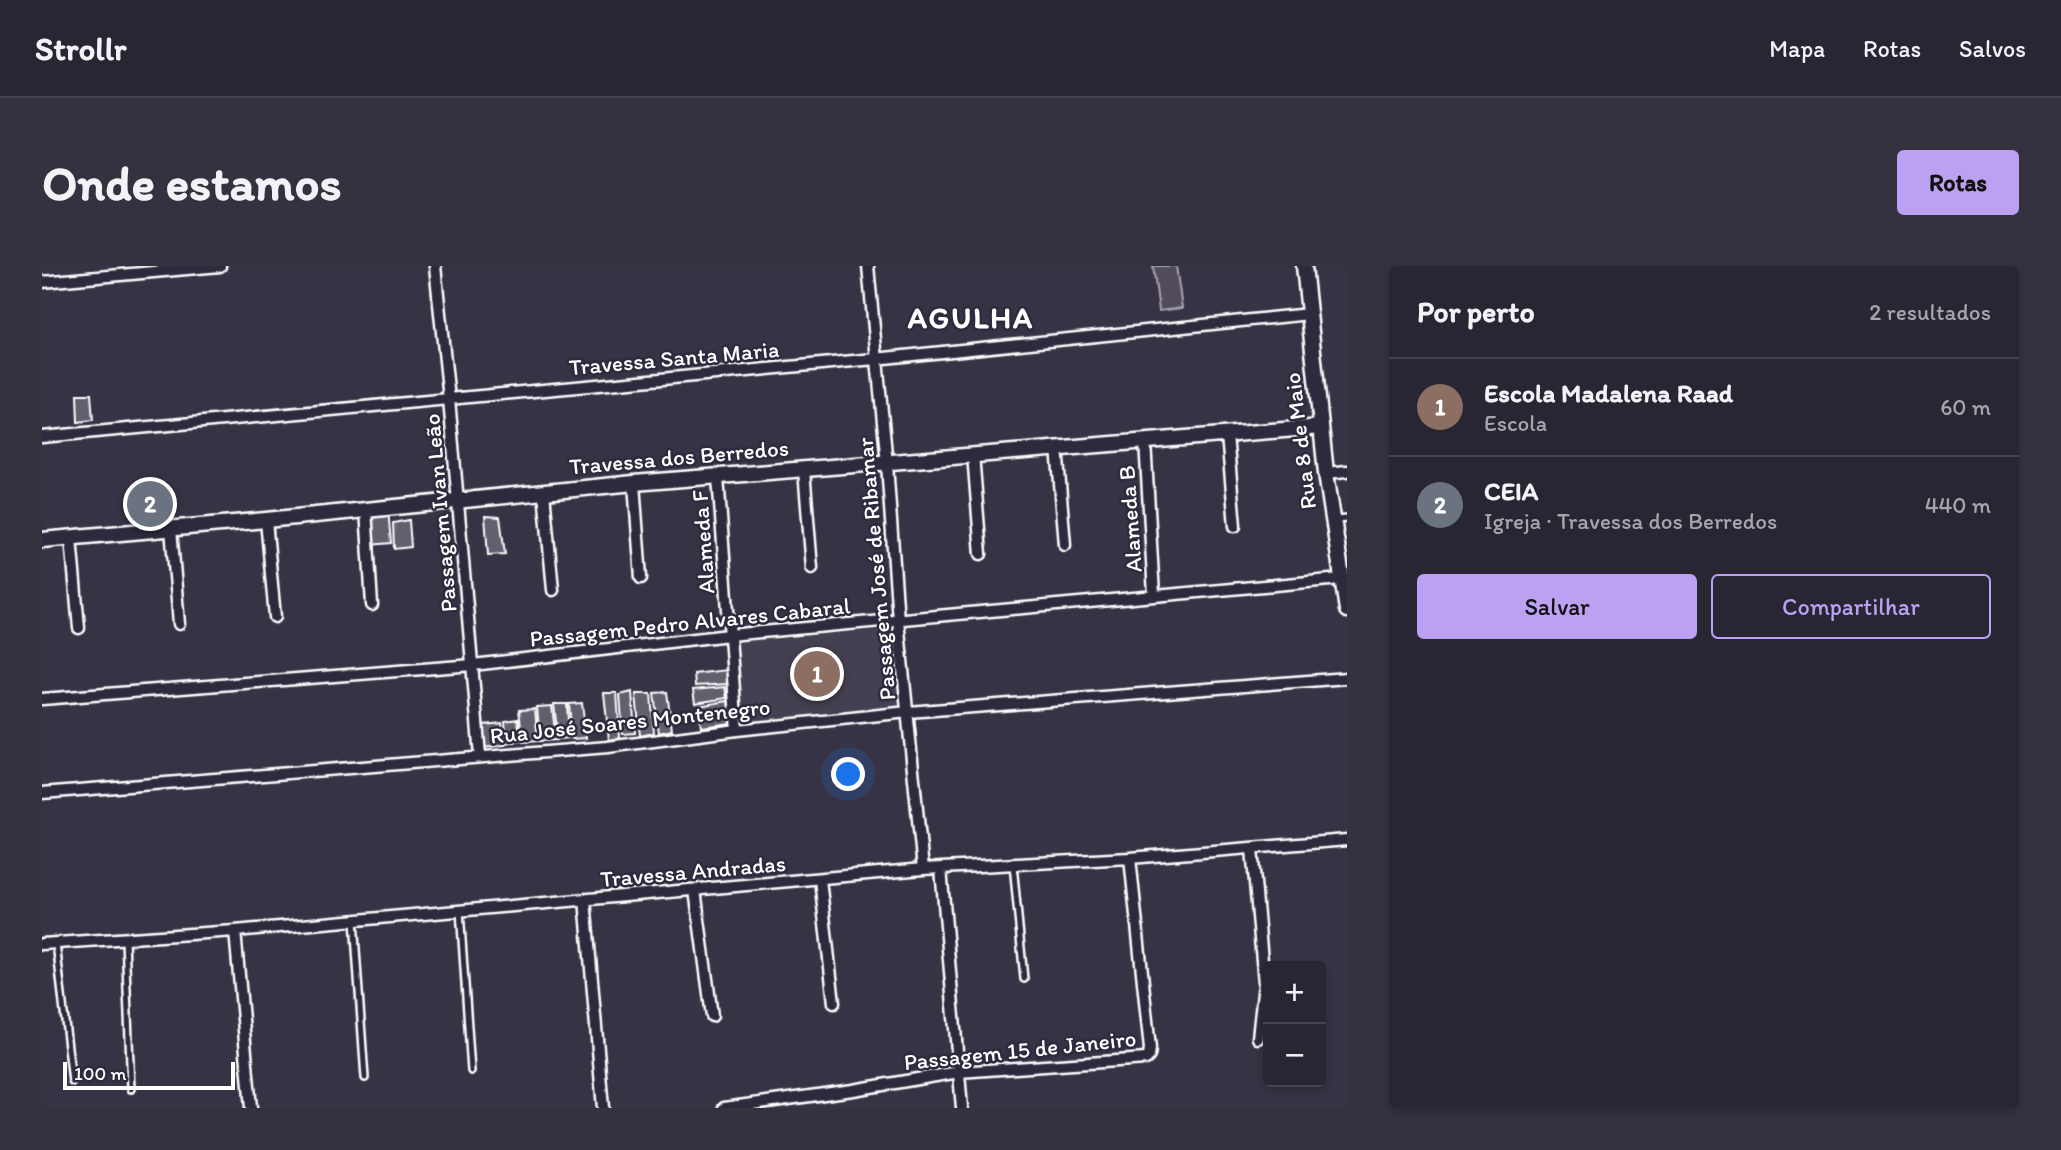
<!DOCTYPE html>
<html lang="pt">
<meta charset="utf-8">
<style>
body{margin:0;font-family:Itim,sans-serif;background:#353240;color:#f1f3f6}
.controls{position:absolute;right:21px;bottom:21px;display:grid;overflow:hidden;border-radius:7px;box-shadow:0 4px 10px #0003}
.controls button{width:63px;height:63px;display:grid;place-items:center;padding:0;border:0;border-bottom:2px solid #45434f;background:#292634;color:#f1f3f6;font:35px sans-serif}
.scale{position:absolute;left:21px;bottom:18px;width:172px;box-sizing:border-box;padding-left:7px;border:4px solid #fff;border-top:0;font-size:19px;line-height:24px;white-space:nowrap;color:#fff;-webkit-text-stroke:5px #2f2a3d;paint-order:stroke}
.you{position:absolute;left:807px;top:509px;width:24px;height:24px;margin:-18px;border:5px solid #fff;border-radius:50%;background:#1a73e8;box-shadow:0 0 0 10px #1a73e833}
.badge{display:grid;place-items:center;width:46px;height:46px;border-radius:50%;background:#bca0f2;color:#fff;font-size:23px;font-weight:700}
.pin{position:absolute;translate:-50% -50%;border:4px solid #fff;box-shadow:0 2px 7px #0006}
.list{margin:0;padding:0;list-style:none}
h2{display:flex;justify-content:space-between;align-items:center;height:91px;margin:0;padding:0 28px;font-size:30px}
h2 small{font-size:23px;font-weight:400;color:#a5a5ac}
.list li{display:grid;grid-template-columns:46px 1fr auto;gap:21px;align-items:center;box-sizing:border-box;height:98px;padding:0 28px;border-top:2px solid #45434f}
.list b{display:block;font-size:26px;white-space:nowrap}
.list p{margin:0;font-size:23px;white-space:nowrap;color:#a5a5ac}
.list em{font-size:23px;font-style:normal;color:#a5a5ac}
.actions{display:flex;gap:14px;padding:21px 28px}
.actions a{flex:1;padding:16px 0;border:2px solid #bca0f2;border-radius:7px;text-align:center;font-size:24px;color:#bca0f2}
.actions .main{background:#bca0f2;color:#111}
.map{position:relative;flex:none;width:1305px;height:842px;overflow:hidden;border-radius:7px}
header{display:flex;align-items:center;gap:42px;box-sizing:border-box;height:98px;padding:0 35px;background:#292634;border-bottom:2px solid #45434f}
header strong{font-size:33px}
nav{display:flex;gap:38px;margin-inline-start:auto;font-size:24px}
.intro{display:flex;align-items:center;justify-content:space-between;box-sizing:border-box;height:168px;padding:0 42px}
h1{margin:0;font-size:49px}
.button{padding:18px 32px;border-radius:7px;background:#bca0f2;color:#111;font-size:24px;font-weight:700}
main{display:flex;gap:42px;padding:0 42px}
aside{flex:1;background:#292634;border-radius:7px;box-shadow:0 4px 10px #0003}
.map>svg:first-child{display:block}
.built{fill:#444051}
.green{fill:#514c5c;stroke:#a8a6ae;stroke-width:2}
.building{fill:#635f6d;stroke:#fff;stroke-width:2}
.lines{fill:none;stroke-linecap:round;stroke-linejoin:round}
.lane-casing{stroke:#fff;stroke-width:10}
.street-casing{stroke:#fff;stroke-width:15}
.secondary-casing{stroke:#fff;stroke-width:19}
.lane{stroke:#2f2a3d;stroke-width:5}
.street{stroke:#2f2a3d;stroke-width:10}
.secondary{stroke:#2f2a3d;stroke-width:14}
.labels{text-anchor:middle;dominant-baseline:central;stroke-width:5;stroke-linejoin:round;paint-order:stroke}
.street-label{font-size:23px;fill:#fff;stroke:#2f2a3d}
.district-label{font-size:30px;font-weight:bold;letter-spacing:2px;fill:#fff;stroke:#2f2a3d}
</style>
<header>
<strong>Strollr</strong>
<nav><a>Mapa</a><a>Rotas</a><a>Salvos</a></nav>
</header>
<div class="intro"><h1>Onde estamos</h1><a class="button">Rotas</a></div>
<main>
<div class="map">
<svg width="1305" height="842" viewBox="0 0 1305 842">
<rect width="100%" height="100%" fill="#373345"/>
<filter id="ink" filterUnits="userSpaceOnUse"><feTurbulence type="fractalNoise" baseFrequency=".0143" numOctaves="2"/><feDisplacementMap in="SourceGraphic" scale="14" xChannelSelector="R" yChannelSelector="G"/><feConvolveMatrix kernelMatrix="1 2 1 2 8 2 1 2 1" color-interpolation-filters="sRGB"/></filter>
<g filter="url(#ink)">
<path class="built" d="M849 363 858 440 699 456 694 376Z"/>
<path class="green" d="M1111 0H1134L1140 42 1117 45Z"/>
<path class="building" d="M35 128H49L51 154 36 156Z
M346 243 349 277 328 279 326 247Z
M443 250 458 251 463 288 446 289Z
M367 254 369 281 352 283 351 257Z
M685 404 686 418 653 420 652 408Z
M683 421 685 432 653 437 651 424Z
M590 426 593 467 581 468 578 429Z
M625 426 630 464 617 467 612 427Z
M562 427H575L578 472 567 474Z
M594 428H609L612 467 598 470Z
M686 435 690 457 659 461 656 440Z
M540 437 544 472 530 473 527 438Z
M512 438H525L527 472 516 473Z
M510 440 514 474 498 475 495 441Z
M493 443 496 475 481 476 477 444Z
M476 453 479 475 465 478 463 455Z
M460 457 463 479 441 482 442 459Z"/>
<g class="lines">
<defs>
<path id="lane" d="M1294 253 1305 252
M971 598 982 713
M418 644 429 805
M312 654 323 812
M83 673 89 823
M14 677 30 816"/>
<path id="street" d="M393 0 407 133 438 490
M826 0 845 198 856 354 881 603
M0 16 178 0
M1185 169 1193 260
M0 171 833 93 1267 48
M1103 175 1112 329
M1015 181 1023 279
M931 188 939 288
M762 204 770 302
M1284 207 1305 205
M676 211 695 464
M592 217 599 312
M502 226 511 324
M324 243 330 339
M224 254 233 351
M129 262 137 358
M29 272 37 362
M0 433 431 399 687 369 1299 313
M0 527 566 481 695 464 866 446 1305 412
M1210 583 1222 717 1216 772
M899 603 920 842
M778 613 792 737
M653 624 670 750
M543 633 561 842
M193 665 209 842
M0 678 193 665 881 603 1088 592 1305 574
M682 842 811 824 917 806 1104 793 1107 790 1108 783 1088 592"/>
<path id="secondary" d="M1262 0 1284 207 1305 344
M0 274 224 254 592 217 1279 161"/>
</defs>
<use href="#lane" class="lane-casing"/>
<use href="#street" class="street-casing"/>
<use href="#secondary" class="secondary-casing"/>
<use href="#lane" class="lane"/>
<use href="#street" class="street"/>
<use href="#secondary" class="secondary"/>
</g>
</g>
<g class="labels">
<g class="street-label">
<text transform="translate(632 92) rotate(-5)">Travessa Santa Maria</text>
<text transform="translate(1258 175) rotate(-97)">Rua 8 de Maio</text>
<text transform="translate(637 191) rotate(-5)">Travessa dos Berredos</text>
<text transform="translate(398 247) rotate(-95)">Passagem Ivan Leão</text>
<text transform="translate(1088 253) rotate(-94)">Alameda B</text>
<text transform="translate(661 276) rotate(-94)">Alameda F</text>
<text transform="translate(834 303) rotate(-95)">Passagem José de Ribamar</text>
<text transform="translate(648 356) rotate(-6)">Passagem Pedro Alvares Cabaral</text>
<text transform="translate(588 455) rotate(-6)">Rua José Soares Montenegro</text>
<text transform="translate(651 605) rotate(-5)">Travessa Andradas</text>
<text transform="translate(978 784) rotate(-6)">Passagem 15 de Janeiro</text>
</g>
<g class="district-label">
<text x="929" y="51">AGULHA</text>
</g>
</g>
</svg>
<div class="controls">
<button>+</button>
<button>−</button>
</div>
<div class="scale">100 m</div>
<div class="you"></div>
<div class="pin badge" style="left:775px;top:408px;background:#8d6e63">1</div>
<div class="pin badge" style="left:108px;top:238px;background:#6b7280">2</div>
</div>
<aside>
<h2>Por perto<small>2 resultados</small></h2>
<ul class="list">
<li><span class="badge" style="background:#8d6e63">1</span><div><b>Escola Madalena Raad</b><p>Escola</p></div><em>60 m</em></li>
<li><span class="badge" style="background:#6b7280">2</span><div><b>CEIA</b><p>Igreja · Travessa dos Berredos</p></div><em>440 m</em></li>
</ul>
<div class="actions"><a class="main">Salvar</a><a>Compartilhar</a></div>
</aside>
</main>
